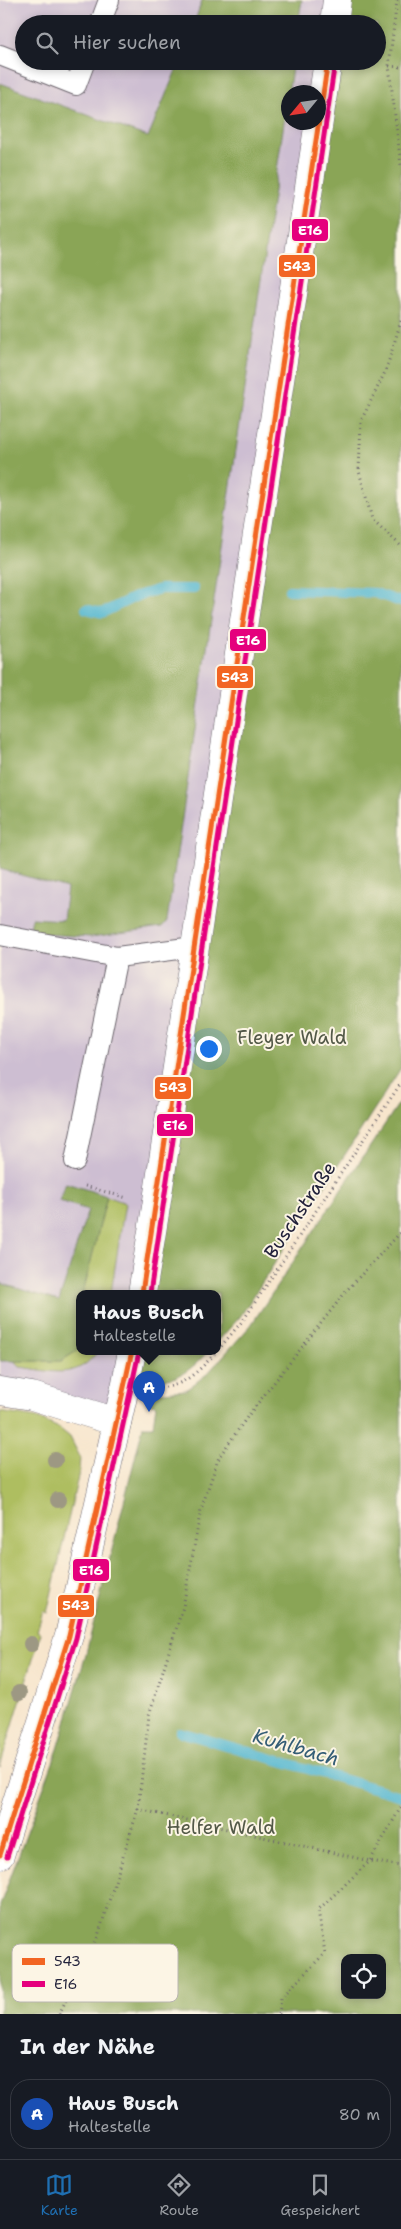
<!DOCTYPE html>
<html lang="de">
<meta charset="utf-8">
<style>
body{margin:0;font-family:"Shantell Sans",sans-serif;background:#242831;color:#f1f3f6}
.controls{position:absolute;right:15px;bottom:15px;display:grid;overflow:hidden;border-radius:10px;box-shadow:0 2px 8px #0003}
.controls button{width:45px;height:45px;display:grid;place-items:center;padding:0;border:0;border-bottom:1px solid #363941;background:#171b24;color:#f1f3f6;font:25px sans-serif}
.compass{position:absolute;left:281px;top:85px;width:45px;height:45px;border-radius:50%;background:#171b24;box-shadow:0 2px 8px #0003;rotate:241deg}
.you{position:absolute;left:208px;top:1048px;width:18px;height:18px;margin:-12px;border:4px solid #fff;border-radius:50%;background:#1a73e8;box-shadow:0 0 0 8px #1a73e833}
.badge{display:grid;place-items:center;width:32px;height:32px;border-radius:50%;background:#1f6fb2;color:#fff;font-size:16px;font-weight:700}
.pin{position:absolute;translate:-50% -41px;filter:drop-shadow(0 1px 2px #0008)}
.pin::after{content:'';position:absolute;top:26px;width:18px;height:15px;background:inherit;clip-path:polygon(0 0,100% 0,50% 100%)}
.popup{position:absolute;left:76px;top:1290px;width:145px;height:65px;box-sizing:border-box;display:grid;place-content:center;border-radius:10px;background:#171b24;filter:drop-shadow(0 1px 4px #0005);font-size:16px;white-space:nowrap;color:#9ea1a6}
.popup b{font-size:19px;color:#f1f3f6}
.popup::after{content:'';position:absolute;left:50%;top:100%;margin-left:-10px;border:10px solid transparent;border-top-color:#171b24}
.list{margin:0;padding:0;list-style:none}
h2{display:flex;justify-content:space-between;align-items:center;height:65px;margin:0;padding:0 20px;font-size:21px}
h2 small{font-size:16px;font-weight:400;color:#9ea1a6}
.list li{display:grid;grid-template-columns:32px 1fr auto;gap:15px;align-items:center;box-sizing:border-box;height:70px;margin:0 10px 10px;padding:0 10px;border:1px solid #363941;border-radius:20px}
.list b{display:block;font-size:19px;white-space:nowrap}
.list p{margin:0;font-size:16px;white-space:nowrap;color:#9ea1a6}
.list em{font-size:16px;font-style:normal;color:#9ea1a6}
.icon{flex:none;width:28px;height:28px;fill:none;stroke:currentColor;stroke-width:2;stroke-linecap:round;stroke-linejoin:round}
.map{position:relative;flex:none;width:401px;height:2014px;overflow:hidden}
.search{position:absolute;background:#171b24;box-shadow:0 2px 8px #0003;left:15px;right:15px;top:15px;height:55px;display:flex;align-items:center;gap:12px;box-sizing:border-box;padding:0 18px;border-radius:28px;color:#9ea1a6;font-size:19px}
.sheet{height:145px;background:#171b24}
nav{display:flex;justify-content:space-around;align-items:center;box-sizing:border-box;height:70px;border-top:1px solid #363941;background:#171b24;font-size:14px;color:#9ea1a6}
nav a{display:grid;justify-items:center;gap:2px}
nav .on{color:#1f6fb2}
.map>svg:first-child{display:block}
.industrial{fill:#cdbed2;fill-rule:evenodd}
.green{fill:#aebe61;stroke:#68704e}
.forest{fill:#8aa557;stroke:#566449;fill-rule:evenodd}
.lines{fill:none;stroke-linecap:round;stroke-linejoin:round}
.stream{stroke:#50b5cf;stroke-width:10}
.service-casing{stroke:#6d666e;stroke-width:22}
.minor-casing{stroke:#6d666e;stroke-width:29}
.tertiary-casing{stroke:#6d666e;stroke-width:29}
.path{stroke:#6d666e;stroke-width:3;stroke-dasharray:1 4;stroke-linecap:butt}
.service{stroke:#fff;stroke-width:20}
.minor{stroke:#fff;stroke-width:28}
.tertiary{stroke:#fff;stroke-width:28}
.bus-1-casing{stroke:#fcf5e5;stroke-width:9}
.bus-2-casing{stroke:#fcf5e5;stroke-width:9}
.bus-1{stroke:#f26522;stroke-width:5}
.bus-2{stroke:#e5007d;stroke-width:5}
.tree{fill:#9d9883}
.labels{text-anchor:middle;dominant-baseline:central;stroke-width:4;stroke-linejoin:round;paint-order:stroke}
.park-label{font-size:19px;fill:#535948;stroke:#fcf5e5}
.street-label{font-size:19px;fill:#22223b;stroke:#fcf5e5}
.water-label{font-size:20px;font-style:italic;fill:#345d76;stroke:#fcf5e5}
.key{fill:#fcf5e5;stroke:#bbb6b2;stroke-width:1}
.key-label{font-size:14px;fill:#22223b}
.line-badge{stroke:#fcf5e5;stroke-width:2}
.badge-label{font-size:14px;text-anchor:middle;font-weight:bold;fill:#fff}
</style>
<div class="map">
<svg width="401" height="2014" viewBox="0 0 401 2014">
<rect width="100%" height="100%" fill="#fcf5e5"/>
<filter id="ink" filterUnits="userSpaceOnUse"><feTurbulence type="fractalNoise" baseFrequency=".02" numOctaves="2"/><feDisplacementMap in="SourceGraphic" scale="10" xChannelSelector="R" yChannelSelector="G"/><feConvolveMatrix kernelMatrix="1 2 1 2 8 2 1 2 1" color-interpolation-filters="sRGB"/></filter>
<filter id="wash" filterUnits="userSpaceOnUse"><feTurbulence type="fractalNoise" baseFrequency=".0096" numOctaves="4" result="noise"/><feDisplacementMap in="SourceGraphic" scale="20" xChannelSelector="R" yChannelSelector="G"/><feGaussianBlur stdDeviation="1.12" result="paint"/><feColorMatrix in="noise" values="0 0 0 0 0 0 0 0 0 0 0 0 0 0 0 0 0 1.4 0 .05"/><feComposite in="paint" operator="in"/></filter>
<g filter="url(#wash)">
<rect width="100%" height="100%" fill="#f7e5cc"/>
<path class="industrial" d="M0 0H337L334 24H24V61H328L142 1293H80V1351H132L117 1422 0 1391ZM288 92H318V122H288Z"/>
<path class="green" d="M107 1196 125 1203 111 1293H83Z
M80 1349V1351H98C76 1381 52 1371 20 1367L14 1361H61Z
M0 1412 37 1418 59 1428 70 1437 80 1457 79 1472 47 1613 43 1611 37 1631 41 1633 0 1767Z"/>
<path class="forest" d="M202 0H302L298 24H194Z
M337 0H401V1068L240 1317 218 1341V1293H142L328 61H377V24H334Z
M180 61H293L167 921 162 927 91 937 29 933 32 918 63 920 67 888 0 869V83L148 137Z
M401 1100V2014H0V1905L58 1749 84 1661 143 1426H153L156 1405 147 1403 151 1393 186 1390 208 1373 251 1325ZM345 1958H382V1995H345Z
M66 1183 107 1196 83 1293H80V1349L61 1361H0V1283L59 1301 88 1210 59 1201Z
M132 1351H209C198 1362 183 1378 167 1379 158 1379 139 1374 128 1373Z"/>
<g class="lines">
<path class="stream" d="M289 590 375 593 401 602
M86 609 102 613 137 596 160 589H194
M180 1732 401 1796"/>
</g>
</g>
<g filter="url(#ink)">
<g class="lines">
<defs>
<path id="service" d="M100 24 109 0
M0 55 76 85 85 61
M0 935 117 957
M75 1161 117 957 194 947"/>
<path id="minor" d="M0 1391 32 1396 117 1422"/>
<path id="tertiary" d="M334 24 337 0
M142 1293 156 1207 328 61
M0 1855 69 1636 126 1383 132 1351"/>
</defs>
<use href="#service" class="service-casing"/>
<use href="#minor" class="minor-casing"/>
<use href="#tertiary" class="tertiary-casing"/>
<path class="path" d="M397 0 389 66 401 165
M389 66 401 67
M401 321 386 370 361 421 359 471 372 519 401 546
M85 1186 127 1198
M218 1350 244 1319 401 1083
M155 1387C182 1390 201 1369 217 1351
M138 1809 149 1715 183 1607 201 1509 219 1457 250 1413 348 1289 401 1232
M59 2014 97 1939 138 1809 370 1861 401 1866
M279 2014 281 1998 325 1953 318 1910 370 1861 401 1807"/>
<use href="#service" class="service"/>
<use href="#minor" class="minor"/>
<use href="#tertiary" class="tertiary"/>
<defs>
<path id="bus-1" d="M142 1293 328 61
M0 1855 69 1636 132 1351"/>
<path id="bus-2" d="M150 1293 335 62
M7 1857 76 1638 139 1352"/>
</defs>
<use href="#bus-1" class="bus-1-casing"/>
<use href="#bus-2" class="bus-2-casing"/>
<use href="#bus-1" class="bus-1"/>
<use href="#bus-2" class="bus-2"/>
</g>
<g class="tree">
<circle cx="55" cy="1460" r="8"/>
<circle cx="58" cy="1500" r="8"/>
<circle cx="31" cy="1644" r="8"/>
<circle cx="19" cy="1693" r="8"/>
</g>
</g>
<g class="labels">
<g class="park-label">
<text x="292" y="1037">Fleyer Wald</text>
<text x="221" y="1827">Helfer Wald</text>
</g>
<g class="street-label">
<text transform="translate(300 1210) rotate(-56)">Buschstraße</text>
</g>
<g class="water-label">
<text transform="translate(296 1747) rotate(16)">Kuhlbach</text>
</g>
</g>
<rect x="12" y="1944" width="166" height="58" rx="8" class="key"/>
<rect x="22" y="1958" width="23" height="7" fill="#f26522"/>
<rect x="22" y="1981" width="23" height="6" fill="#e5007d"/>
<g class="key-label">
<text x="54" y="1966">543</text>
<text x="54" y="1989">E16</text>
</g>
<g class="line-badge">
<rect x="291" y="218" width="38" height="24" rx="5" fill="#e5007d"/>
<rect x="278" y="254" width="38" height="24" rx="5" fill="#f26522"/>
<rect x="229" y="628" width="38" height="24" rx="5" fill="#e5007d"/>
<rect x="216" y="665" width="38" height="24" rx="5" fill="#f26522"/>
<rect x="154" y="1076" width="38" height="24" rx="5" fill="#f26522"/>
<rect x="156" y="1113" width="38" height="24" rx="5" fill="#e5007d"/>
<rect x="72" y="1558" width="38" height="24" rx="5" fill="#e5007d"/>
<rect x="57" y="1594" width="38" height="24" rx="5" fill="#f26522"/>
</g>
<g class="badge-label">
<text x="310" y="235">E16</text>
<text x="297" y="271">543</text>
<text x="248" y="645">E16</text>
<text x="235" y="682">543</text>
<text x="173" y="1092">543</text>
<text x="175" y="1130">E16</text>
<text x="91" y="1575">E16</text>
<text x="76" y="1610">543</text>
</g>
</svg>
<div class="controls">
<button><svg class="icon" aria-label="locate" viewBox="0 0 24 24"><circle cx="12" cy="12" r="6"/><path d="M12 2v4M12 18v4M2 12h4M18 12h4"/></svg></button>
</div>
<svg class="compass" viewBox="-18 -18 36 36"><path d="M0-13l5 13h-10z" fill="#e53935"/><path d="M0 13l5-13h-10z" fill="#9ea1a6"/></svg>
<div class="you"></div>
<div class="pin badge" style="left:149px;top:1412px;background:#1a4fb4">A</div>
<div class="popup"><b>Haus Busch</b>Haltestelle</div>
<div class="search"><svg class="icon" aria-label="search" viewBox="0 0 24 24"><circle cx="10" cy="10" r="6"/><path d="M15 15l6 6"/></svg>Hier suchen</div>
</div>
<section class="sheet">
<h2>In der Nähe<small></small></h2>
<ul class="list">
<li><span class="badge" style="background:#1a4fb4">A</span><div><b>Haus Busch</b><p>Haltestelle</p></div><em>80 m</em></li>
</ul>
</section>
<nav>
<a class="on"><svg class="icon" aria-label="map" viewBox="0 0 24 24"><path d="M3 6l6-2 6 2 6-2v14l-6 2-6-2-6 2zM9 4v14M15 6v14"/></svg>Karte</a>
<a><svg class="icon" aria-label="directions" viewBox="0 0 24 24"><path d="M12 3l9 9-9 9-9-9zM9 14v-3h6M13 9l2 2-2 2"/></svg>Route</a>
<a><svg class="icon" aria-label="saved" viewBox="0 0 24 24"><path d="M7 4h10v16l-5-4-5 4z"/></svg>Gespeichert</a>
</nav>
